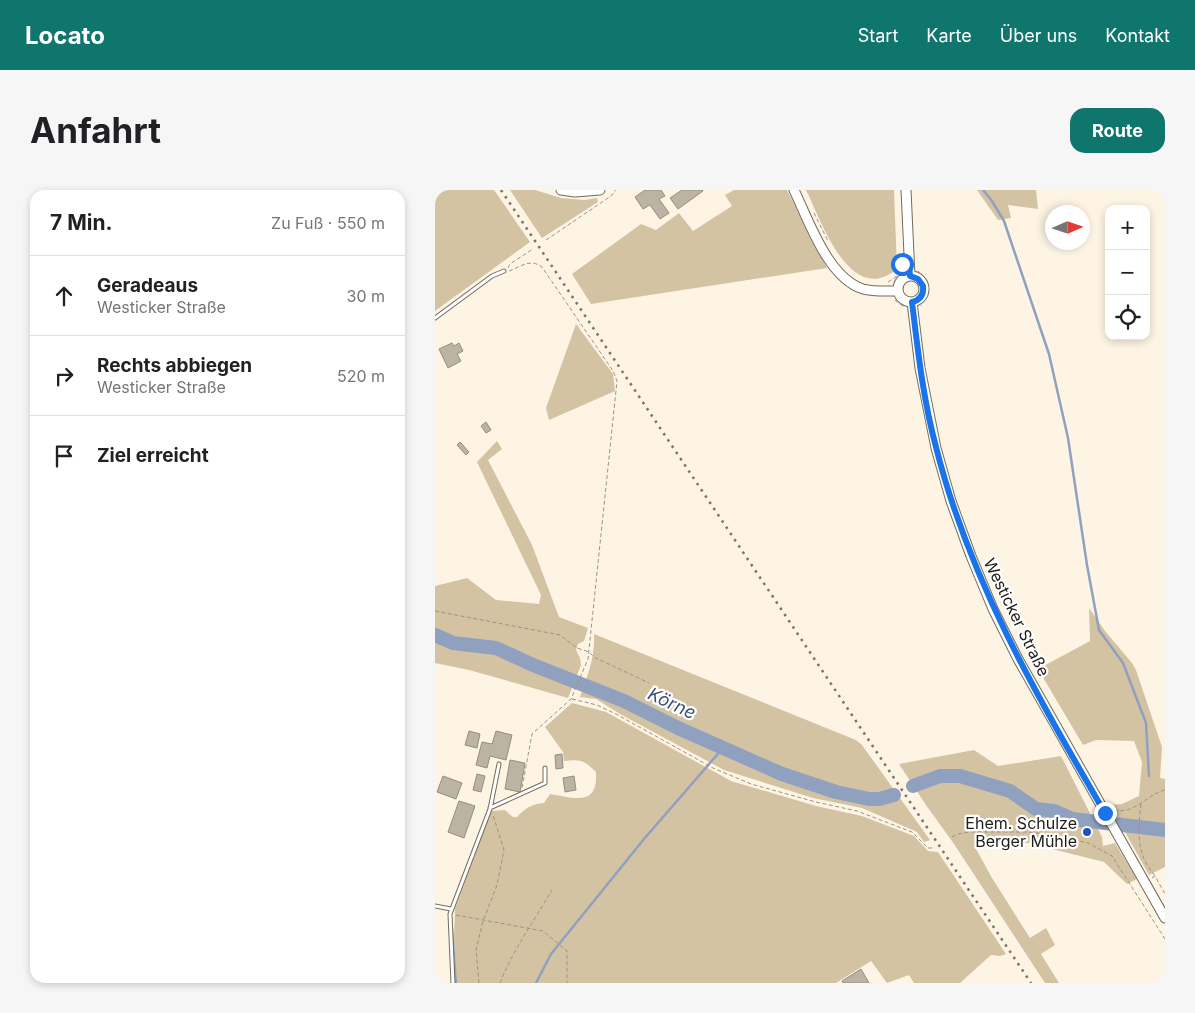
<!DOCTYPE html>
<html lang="de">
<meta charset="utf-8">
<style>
body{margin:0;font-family:Inter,sans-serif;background:#f6f6f6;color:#202124}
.controls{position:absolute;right:15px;top:15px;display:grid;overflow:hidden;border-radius:10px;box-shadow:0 2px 8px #0003}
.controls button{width:45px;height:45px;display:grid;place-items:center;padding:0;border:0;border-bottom:1px solid #e0e0e0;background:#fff;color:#202124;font:25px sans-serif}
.compass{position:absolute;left:610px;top:15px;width:45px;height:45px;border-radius:50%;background:#fff;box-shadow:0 2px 8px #0003;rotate:87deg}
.stop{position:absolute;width:15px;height:15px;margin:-11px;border:4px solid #1a73e8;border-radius:50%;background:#fff}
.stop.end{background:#1a73e8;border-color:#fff;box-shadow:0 1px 5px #0008}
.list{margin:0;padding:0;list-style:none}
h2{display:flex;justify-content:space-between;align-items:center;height:65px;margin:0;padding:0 20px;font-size:21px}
h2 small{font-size:16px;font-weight:400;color:#757577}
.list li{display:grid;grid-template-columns:32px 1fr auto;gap:15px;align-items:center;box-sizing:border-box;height:80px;padding:0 20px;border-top:1px solid #e0e0e0}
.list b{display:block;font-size:19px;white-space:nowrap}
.list p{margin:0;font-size:16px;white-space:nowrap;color:#757577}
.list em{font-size:16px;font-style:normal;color:#757577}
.icon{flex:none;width:28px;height:28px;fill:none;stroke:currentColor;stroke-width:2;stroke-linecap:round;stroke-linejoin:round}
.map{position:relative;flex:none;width:730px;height:793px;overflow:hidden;border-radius:15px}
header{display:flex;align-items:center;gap:30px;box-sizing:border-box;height:70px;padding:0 25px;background:#0f766e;color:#fff}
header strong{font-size:24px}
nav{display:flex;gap:28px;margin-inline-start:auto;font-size:18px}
.intro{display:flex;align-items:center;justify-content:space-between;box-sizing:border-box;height:120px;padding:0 30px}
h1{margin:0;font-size:35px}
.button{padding:12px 22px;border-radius:15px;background:#0f766e;color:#fff;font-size:18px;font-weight:700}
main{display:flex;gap:30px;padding:0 30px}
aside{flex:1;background:#fff;border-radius:15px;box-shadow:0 2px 8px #0003}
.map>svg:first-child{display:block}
.green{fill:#d4c3a2}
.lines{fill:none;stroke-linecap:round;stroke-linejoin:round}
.stream{stroke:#90a0bf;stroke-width:2.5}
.river{stroke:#90a0bf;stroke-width:14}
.building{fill:#bbb3a4;stroke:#958d7e}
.lane-casing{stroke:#736b5d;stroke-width:5}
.secondary-casing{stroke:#736b5d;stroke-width:11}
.path{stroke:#999388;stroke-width:1;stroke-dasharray:4 2.5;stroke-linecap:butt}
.lane{stroke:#fff;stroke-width:3}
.secondary{stroke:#fff;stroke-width:9}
.rail{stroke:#797369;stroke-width:2.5;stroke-dasharray:2.5 5;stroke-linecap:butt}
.route{stroke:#1a73e8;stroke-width:6}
.poi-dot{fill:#2053c0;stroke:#fff;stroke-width:2}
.labels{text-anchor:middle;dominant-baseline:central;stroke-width:4.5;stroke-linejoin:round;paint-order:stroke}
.street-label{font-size:16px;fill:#201c17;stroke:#fff}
.poi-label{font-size:16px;fill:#201c17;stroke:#fff;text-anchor:end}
.water-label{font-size:18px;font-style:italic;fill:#384f7a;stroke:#fff}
</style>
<header>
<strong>Locato</strong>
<nav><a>Start</a><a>Karte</a><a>Über uns</a><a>Kontakt</a></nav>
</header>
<div class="intro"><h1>Anfahrt</h1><a class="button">Route</a></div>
<main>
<aside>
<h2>7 Min.<small>Zu Fuß · 550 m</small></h2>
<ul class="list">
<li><svg class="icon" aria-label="ahead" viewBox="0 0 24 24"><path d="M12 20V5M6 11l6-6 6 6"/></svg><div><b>Geradeaus</b><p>Westicker Straße</p></div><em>30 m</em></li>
<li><svg class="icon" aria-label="right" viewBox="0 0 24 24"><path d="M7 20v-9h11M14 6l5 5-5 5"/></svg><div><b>Rechts abbiegen</b><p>Westicker Straße</p></div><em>520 m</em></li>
<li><svg class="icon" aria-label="arrive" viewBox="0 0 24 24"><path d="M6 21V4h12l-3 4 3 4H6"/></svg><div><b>Ziel erreicht</b></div></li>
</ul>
</aside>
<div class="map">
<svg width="730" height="793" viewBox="0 0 730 793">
<rect width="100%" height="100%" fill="#fdf4e4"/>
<path class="green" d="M0 0H59L95 52 0 121Z
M75 0H100L126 8 149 10 162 8 163 12 107 48Z
M299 0H352L392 78 156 114 137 84 206 34 221 40 244 23 258 41 297 16 290 5Z
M371 0H459L462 79C415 118 386 30 371 0Z
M542 0H601L603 19 573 15 576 28 563 30Z
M141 134 178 184 180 201 114 230 111 218Z
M62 251 67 259 53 270 97 355 124 427 153 438 149 451 143 454 141 460 145 468 146 475 133 508 34 480 0 473V396L32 388 61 410 104 414 106 405 42 272Z
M654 418 670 441 697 473 701 480 727 557 725 588 730 589V677L714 685 675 615 687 614 704 606 707 572 699 551 661 550 648 555 603 479 655 451Z
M159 444 421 550 427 555 495 650 489 652 482 642 427 618 378 608 289 580 185 524 161 509 145 507C153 484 160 468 159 444Z
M137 513 171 522 296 591 381 616 427 626 479 646 493 661 503 662 571 764 565 766 556 765 525 793H479L474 785 452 793 436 771 401 793H22L19 750 20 719 56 621 70 620 78 627H82C90 618 97 614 109 613L115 604C140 608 163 617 161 582 149 570 145 569 129 571L128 562 110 537Z
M539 560 563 576 626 566 667 647 668 656 680 653 702 689 692 694 669 672 593 653 557 652 540 657 557 688 595 748 611 738 620 755 606 764 624 793H610L519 654 491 615 464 574Z"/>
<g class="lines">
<path class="stream" d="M548 0 557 11 569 31 614 164 633 248 652 375 664 440 688 473 711 533 714 586
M17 739 21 793
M101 793 116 764 209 649 288 558"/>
<path class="river" d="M0 445 18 453 61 458 98 475 189 511 243 538 347 584 401 602 434 609H444L459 605
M478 596 505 586H525L575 601 601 619 619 621 637 629 730 640"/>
</g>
<path class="building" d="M210 0H226L230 6 224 9 234 23 225 29 215 15 208 19 200 7Z
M247 0H267L268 1 243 19 235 8Z
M17 153 19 156 24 153 28 161 22 164 26 171 13 178 4 159Z
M51 232 56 240 51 243 46 236Z
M25 252 34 262 31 265 22 255Z
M34 541 45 544 42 558 30 555Z
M61 541 77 545 71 570 55 566 52 578 41 575 47 552 57 554Z
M127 564 128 578 121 579 120 565Z
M75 570 90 573 85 602 70 599Z
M42 584 50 586 46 602 38 600Z
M8 586 27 593 21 609 2 602Z
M139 586 141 600 130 602 128 588Z
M24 611 40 616 29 648 13 642Z
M426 779 434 793H408L407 791Z"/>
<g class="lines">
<defs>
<path id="lane" d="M0 128 57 86 69 81
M55 618 110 593V578
M0 716 16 719
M18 793 15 724 55 619 64 574"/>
<path id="secondary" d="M126 0 140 2 165 0
M359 0C374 31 393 88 428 99 439 102 452 101 463 101
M471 0 475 86
M463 99a13 13 0 1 1 26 0a13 13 0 1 1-26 0Z
M477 112 485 178 501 258 516 311 536 366 558 419 583 469 730 728"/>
</defs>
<use href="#lane" class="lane-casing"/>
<use href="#secondary" class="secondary-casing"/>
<path class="path" d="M379 23 393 51
M111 50 176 6 181 0
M73 78 75 74 98 59
M74 81C85 77 95 68 107 77L178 181 182 191 153 469 136 509 97 544 87 598
M483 81C497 97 495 98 486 116
M453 92 464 85 466 81
M460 110 469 117
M0 421 125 445 142 458 154 462 159 467 214 493
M137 509 162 515 181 524 278 578 316 594 381 612 422 621 477 642 493 658H500
M706 614C704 627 702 652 708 666 710 673 716 680 720 686
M679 620C700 625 712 604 730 600
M517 647 523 644 535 642H591L613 644 653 653 677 666 730 749
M717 688 720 686 730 704
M21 725 108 741 132 761V793
M44 793 41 760 48 731 62 695 69 660 58 625
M65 793C78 760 99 731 117 700"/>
<use href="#lane" class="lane"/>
<use href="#secondary" class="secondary"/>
<path class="rail" d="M66 0 596 793"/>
</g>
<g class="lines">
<path class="route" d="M467 74H474L475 86 483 89 488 96C489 105 485 110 477 112 483 161 488 209 501 257 534 389 602 506 670 623"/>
</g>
<circle class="poi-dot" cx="652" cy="642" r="5"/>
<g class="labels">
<g class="street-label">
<text transform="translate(582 427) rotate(64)">Westicker Straße</text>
</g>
<g class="poi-label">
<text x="642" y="633">Ehem. Schulze<tspan x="642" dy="18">Berger Mühle</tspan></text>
</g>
<g class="water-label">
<text transform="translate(237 513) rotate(25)">Körne</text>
</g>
</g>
</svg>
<div class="controls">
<button>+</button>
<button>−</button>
<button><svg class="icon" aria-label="locate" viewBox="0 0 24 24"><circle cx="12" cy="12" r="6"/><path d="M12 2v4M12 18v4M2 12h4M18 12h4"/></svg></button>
</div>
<svg class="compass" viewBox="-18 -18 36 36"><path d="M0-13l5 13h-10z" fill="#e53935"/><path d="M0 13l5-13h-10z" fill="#757577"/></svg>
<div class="stop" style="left:467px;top:74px"></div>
<div class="stop end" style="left:670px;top:623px"></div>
</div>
</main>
